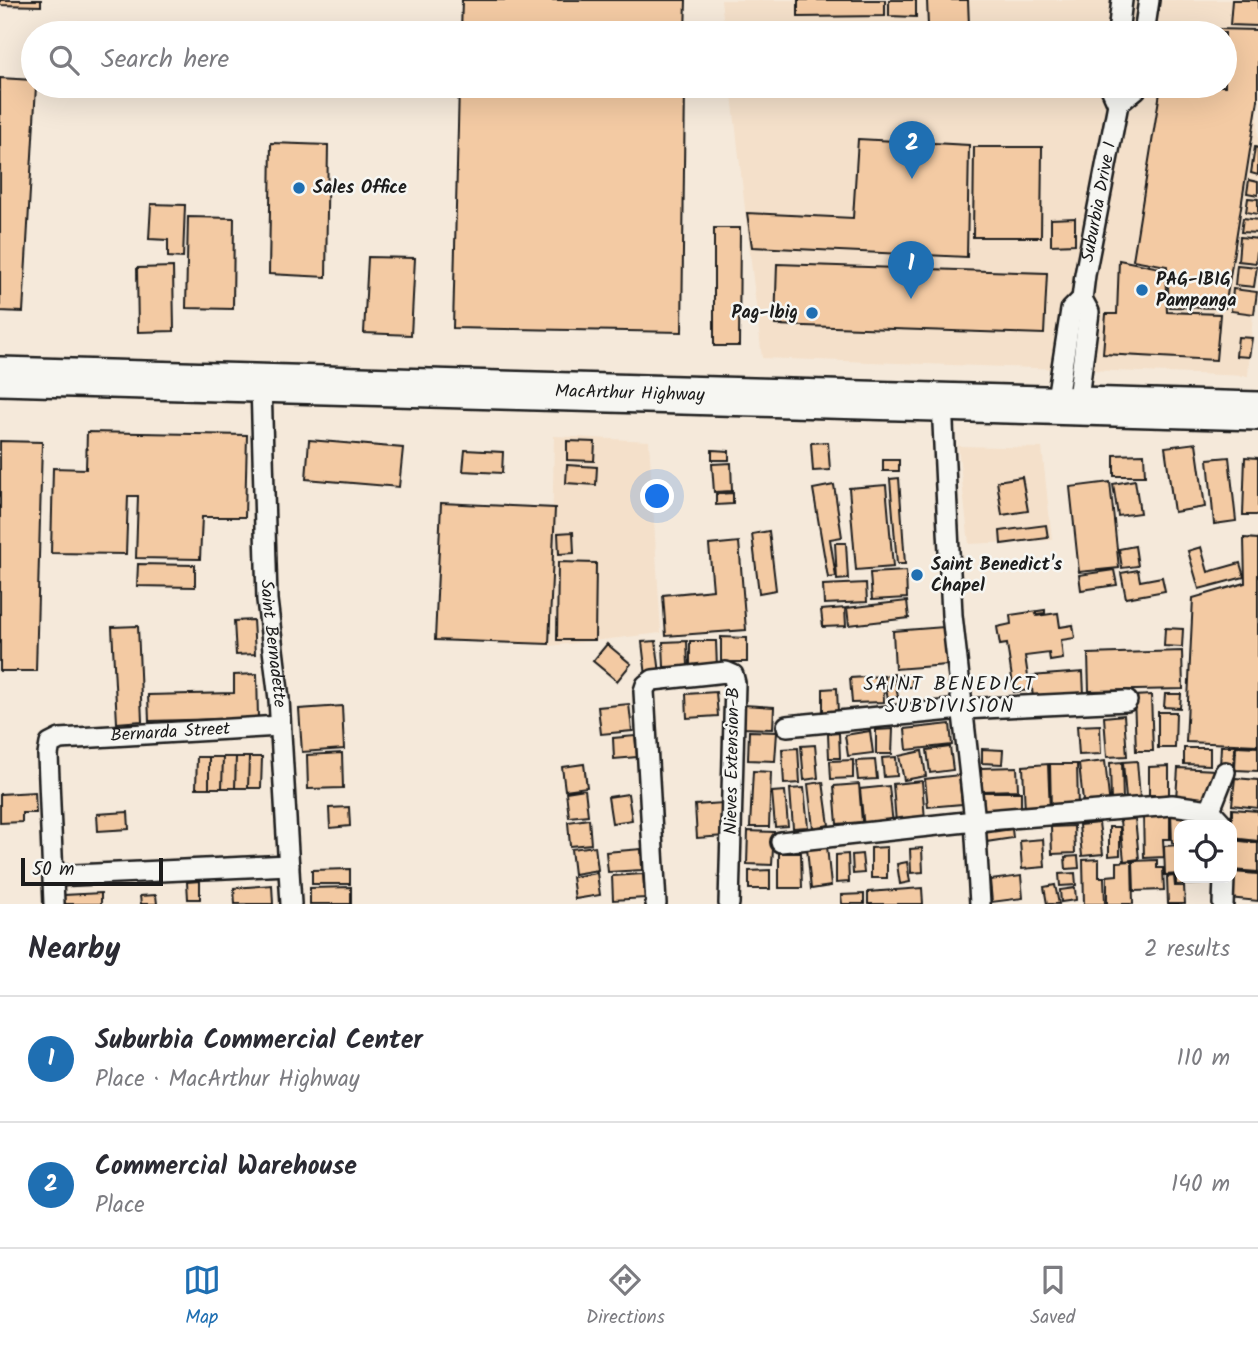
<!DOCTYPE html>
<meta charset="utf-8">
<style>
body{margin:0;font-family:Kalam,sans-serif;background:#f7f7f7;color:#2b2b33}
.controls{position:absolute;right:21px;bottom:21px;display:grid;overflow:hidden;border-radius:14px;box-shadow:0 7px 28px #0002}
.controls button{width:63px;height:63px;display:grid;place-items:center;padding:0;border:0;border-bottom:2px solid #e1e1e2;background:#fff;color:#2b2b33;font:35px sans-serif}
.scale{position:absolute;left:21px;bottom:18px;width:142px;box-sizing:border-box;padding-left:7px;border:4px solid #1c1c1c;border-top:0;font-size:19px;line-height:24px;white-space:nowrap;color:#1c1c1c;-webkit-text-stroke:5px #f6f6f2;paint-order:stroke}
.you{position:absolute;left:658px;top:497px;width:24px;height:24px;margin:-18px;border:5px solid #fff;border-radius:50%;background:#1a73e8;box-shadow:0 0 0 10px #1a73e833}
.badge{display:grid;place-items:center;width:46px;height:46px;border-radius:50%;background:#1f6fb2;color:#fff;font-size:23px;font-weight:700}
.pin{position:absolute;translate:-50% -58px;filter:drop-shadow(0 2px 4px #0008)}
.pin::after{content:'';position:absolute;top:37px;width:24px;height:21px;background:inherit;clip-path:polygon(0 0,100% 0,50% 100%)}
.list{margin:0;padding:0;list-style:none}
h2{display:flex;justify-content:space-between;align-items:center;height:91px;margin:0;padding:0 28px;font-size:30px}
h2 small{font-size:23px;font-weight:400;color:#7c7c81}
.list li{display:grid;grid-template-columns:46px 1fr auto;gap:21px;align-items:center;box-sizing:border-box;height:126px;padding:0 28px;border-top:2px solid #e1e1e2}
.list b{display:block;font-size:26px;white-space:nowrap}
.list p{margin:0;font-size:23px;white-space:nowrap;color:#7c7c81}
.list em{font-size:23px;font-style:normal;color:#7c7c81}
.icon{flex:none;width:38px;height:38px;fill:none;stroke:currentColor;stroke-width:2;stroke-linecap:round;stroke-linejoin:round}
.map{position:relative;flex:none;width:1258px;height:904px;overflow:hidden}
.search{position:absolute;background:#fff;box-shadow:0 7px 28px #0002;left:21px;right:21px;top:21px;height:77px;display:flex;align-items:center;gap:18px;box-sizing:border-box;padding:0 24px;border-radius:38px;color:#7c7c81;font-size:26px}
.sheet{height:343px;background:#fff}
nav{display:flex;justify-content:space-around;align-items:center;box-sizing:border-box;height:98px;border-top:2px solid #e1e1e2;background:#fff;font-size:19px;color:#7c7c81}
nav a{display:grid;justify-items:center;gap:4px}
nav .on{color:#1f6fb2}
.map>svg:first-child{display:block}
.built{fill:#f4e0ca}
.building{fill:#f3caa3;stroke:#1c1c1c;stroke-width:2}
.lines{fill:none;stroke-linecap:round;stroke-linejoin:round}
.street-casing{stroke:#1c1c1c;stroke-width:24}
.highway-casing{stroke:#1c1c1c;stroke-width:42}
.street{stroke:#f6f6f2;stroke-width:19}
.highway{stroke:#f6f6f2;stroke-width:37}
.poi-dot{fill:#1f6fb2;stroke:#f6f6f2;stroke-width:2.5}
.labels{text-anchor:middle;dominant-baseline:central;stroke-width:5;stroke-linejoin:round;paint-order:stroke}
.poi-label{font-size:18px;font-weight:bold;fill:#1c1c1c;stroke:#f6f6f2;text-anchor:start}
.street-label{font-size:18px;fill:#1c1c1c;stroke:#f6f6f2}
.neighbourhood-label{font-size:19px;letter-spacing:2px;fill:#1c1c1c;stroke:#f6f6f2}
</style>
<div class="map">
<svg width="1258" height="904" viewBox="0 0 1258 904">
<rect width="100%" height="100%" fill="#f5e9da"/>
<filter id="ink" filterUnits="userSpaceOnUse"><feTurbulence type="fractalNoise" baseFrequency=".0143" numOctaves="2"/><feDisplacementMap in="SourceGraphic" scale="14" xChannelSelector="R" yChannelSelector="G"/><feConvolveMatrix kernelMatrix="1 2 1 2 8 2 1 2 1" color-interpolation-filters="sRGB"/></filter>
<g filter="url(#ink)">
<path class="built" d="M721 0H1258V251L1248 376 762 358 731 86H1225V33H725Z
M554 436 649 441 661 633 550 646Z
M958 446 1042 448 1052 540 969 544Z"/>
<path class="building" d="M0 0H41V6L0 5Z
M462 0H686L685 33H461Z
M798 0H885V16L798 17Z
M889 0H916V17L889 16Z
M927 0H968L969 26 928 27Z
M1232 0H1258V26L1230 25Z
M1170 28 1258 30V100L1225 308 1169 307 1167 266 1133 260 1161 86H1225V33H1170Z
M0 78 33 80V86H36L23 312 0 311Z
M459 86H685L682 332 453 328Z
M858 139 969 145 967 257 752 247 747 213 853 218Z
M271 143 328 145 326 277 269 274Z
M974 147H1042L1041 237H973Z
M1255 147 1258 148V175L1251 173Z
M1249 180 1258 182V195L1247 193Z
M1248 198 1258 199V214L1246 212Z
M151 204 185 205 183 258 168 257V240L149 239Z
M188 217 234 218 233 309 186 308Z
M1075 218V244L1051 245V219Z
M1243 218 1258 220V233L1241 232Z
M714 228H740L739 346H714Z
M1240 237 1258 239 1256 263 1238 261Z
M368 257 415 258 411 335 364 333Z
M1119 260 1165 269 1167 312 1220 314 1216 360 1103 354 1106 314H1117Z
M777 264 1047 273 1044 334 775 325Z
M1237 265 1257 267 1254 287 1235 285Z
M173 267 174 331 138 332 137 268Z
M1233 289 1257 292 1254 314 1231 311Z
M1238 337 1252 338 1249 357 1236 356Z
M87 432 247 435 245 517H202L200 559 136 558 138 496H128L126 554 51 553 53 468 86 469Z
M309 440 403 448 399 487 306 479Z
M0 441 42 442 36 671H0Z
M567 441 595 442 594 461 567 460Z
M828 442 830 470 813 471 811 443Z
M1196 443 1205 507 1174 512 1165 447Z
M465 450 503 452 502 473 463 471Z
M712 450 729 451V460H712Z
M1144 454 1145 476H1114V455Z
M1229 457 1236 521 1214 524 1208 459Z
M1245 457 1258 458V515H1243Z
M883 460H899V471H883Z
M731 463 732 491 714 492 712 464Z
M567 465 597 467 596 485 566 483Z
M1022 477 1028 511 1002 515 997 481Z
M899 478 905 564H897L890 479Z
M1135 480 1140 513 1118 516 1113 484Z
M1110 482 1119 568 1079 572 1070 487Z
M834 485 842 537 830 539 836 577 828 578 813 489Z
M886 485 893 567 856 570 849 488Z
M733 493V504L716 505V494Z
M441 503 555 508 549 644 435 640Z
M1046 525 1048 538 1001 544 1000 531Z
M769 531 776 590 759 593 752 534Z
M573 532 574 553 559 554 558 533Z
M1244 538 1258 539V745L1186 742 1193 598 1245 583Z
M739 542 746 630 666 636 663 595 713 590 709 545Z
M835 543H846L848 579 837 580Z
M1135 546 1138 566 1122 568 1119 549Z
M1201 547 1208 572 1240 563 1244 577 1199 589 1188 551Z
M558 562 596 563 595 640H557Z
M138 564 195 565V587L137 586Z
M1114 570 1117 585 1081 590 1079 575Z
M1138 570 1140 581 1162 577 1165 591 1126 598 1121 573Z
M906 571 907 598 872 600 870 573Z
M866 583 867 602 824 604 823 585Z
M907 601 909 618 849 625 847 608Z
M845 608 846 626 823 627 821 610Z
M1045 610V613L1036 614 1037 616 1058 613 1060 627 1073 625 1075 638 1061 640 1063 659 1050 661 1049 653 1025 656 1030 690 1014 692 1007 644 1000 645 997 627 1011 624 1010 615Z
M253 620 255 654 236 655 234 621Z
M138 626 142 721 117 723 112 627Z
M944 627 947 665 895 669 893 631Z
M1165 628 1183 629 1182 647 1164 646Z
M721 637 747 638V662H721Z
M656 641 660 674 646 676 642 642Z
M687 641 688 666 664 667 663 642Z
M690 641H716L717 669H690Z
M607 644 631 664 617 681 593 661Z
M1182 651 1183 689 1089 691 1088 654Z
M1083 672 1084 695 1033 699 1031 676Z
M257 674 258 718 149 721 148 695 234 693V675Z
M894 674 898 697 888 699 884 676Z
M901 675H912V687H901Z
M883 676 884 702 852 703 850 678Z
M837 688 838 714H823V689Z
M716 692 718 716 687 718 686 694Z
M1165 694H1181L1180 708 1164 707Z
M1151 695 1153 751H1136L1134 696Z
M629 704 632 731 601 734 598 707Z
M743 705 774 707 773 729 742 728Z
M342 706 344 749 302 752 299 709Z
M1158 712H1176L1175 748H1158Z
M1124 715 1127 756 1107 757 1104 717Z
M950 724 952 745 907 750 905 729Z
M1100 725 1101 754 1079 755 1077 726Z
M893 729 892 754H876V730Z
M749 731 777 732 775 761 748 760Z
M870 731 873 753 848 756 845 735Z
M839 733 840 758H829L828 734Z
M635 736 637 757 614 759 613 738Z
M815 745 818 778 804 780 801 746Z
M1221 746H1235L1234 767H1220Z
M1236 746 1258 747V771L1235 770Z
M950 747 953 770 930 773 927 750Z
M798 748 800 783 784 784 782 749Z
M1184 748H1210V765L1184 764Z
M982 749 1003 750 1002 764 982 763Z
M922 751 926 776 904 780 899 756Z
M342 753 343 788 308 789 307 755Z
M197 757H209V788H196Z
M209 757H223L222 788H209Z
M223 757H236L235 788H222Z
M236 757H249L248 788H235Z
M249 757H262L261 788H248Z
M896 757 897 776 884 777 882 758Z
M853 760V778L831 779 830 761Z
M875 760 877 779 858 780 856 761Z
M1105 761 1110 807 1084 810 1079 764Z
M1137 761 1140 798 1126 799 1123 762Z
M1122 762 1123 802H1111L1110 763Z
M584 764 587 787 565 790 562 767Z
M1048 764 1050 811 1025 812 1023 766Z
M1050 764H1077L1078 809 1051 810Z
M1169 766V795H1149V767Z
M1017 767 1018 790 982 791 981 768Z
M1178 768 1215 770 1214 801 1176 799Z
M753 771 771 772 769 827H750Z
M959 775 962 804 928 807 925 779Z
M1235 778 1258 780V808L1232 805Z
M922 781 925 820 896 823 893 784Z
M823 782 829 825 813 828 808 784Z
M859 784 862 822 837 824 834 786Z
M889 786 893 825 864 828 860 789Z
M804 788 808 827 793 828 790 789Z
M585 789 588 815 569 817 566 792Z
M785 791 788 826 775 827 772 792Z
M35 792 36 813H22V822L0 823V794Z
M983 792H1021V813L984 814Z
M628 794 632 820 612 823 608 797Z
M723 803 725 836 697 838 695 805Z
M349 807 350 826 330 828 329 808Z
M1170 809V839H1163L1164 857 1144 858 1143 810Z
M1232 809 1258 811V841L1232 838Z
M1207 811 1208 825H1179V843H1172L1171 812Z
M128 812 129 829 98 831 97 814Z
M1135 818 1139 859 1124 861 1120 820Z
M589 819 591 844 570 846 568 822Z
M1099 823 1103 854 1082 856 1079 825Z
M1074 826 1075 853 1052 854 1051 827Z
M1109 827H1120V855L1109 856Z
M1012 829 1013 838 986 842 984 833Z
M748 831 774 832 772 865 747 864Z
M1043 839 1045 867 1022 869 1020 841Z
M1232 840 1258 843V872L1232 870Z
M1179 845V874L1165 875 1164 846Z
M595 846 598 870 574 874 571 849Z
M827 846 831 886 811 889 807 848Z
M887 847V878H871V848Z
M922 848 923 872 911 873 910 849Z
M641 849 642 870 608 872 606 852Z
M779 853H801L802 888H779Z
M848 854 849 882 836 883V855Z
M862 854 864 873 853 874 852 855Z
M1078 856 1079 868 1066 869 1065 857Z
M1099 859V877H1104L1105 904H1084L1083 860Z
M1157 860V868H1163L1164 890 1134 891 1133 861Z
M1132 861 1133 904H1107V876L1117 875V862Z
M907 862 910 882 900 884 897 864Z
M350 869V884H312V870Z
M770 870V889H749V871Z
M1232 872 1258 874V901L1229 898Z
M597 873 600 895 575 899 572 877Z
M1075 873 1076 885 1060 886 1059 874Z
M643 874 645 898 613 900 612 876Z
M1179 875V878H1203V884L1176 885V876Z
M1021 876 1023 898 992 902 990 880Z
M1174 876 1175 886H1184L1185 904H1168L1167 877Z
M200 881V899H188L187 882Z
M272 885 273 904H235L234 888Z
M1055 885 1059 904H1047L1044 887Z
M351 887V904H310V888Z
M922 888 923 904H868V892Z
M1075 888 1076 900 1061 902 1060 890Z
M101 893V904H64V895Z
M864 894V904H842L841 895Z
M156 895 157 904H141L140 896Z"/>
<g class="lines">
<defs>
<g id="street">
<path d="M1118 33 1122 0"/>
<path d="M1144 33 1149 0"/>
<path d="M1110 86 1118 104"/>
<path id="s1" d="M261 383 267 600 279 699 291 904"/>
<path d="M942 402 952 615 975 821 980 904"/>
<path d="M1056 405 1071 310 1082 299"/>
<path id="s2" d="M1077 406 1089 312 1082 299 1085 275 1118 104 1136 89 1137 86"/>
<path d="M787 726 962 709 1127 701"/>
<path d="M1210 810 1225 772"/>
<path d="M781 842 975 821 1172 805 1210 810 1221 822V825"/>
<path d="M53 876 289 865"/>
<path id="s3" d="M54 904 48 755 50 744 60 739 280 726"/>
<path d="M656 904 644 691 646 685 653 680 726 672 733 675 735 683 729 904"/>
<path d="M1223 904 1224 878"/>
</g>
<g id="highway">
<path id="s4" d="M0 376 1258 411"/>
</g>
</defs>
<use href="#street" class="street-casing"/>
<use href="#highway" class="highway-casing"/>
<use href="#street" class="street"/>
<use href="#highway" class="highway"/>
</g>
</g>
<g class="poi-dot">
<circle cx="299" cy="188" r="7"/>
<circle cx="1142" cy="290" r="7"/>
<circle cx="812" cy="313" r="7"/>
<circle cx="917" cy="575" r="7"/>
</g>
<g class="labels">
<g class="poi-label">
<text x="313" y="188">Sales Office</text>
<text x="1156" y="280">PAG-IBIG<tspan x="1156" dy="21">Pampanga</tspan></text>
<text x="798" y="313" text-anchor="end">Pag-Ibig</text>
<text x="931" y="565">Saint Benedict's<tspan x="931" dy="21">Chapel</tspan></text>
</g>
<g class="street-label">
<text stroke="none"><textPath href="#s2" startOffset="208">Suburbia Drive I</textPath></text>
<text stroke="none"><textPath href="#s4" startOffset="630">MacArthur Highway</textPath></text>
<text stroke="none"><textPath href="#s1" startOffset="261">Saint Bernadette</textPath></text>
<text stroke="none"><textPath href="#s3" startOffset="282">Bernarda Street</textPath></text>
<text transform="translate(733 761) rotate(-89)">Nieves Extension-B</text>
</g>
<g class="neighbourhood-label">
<text x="950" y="685">SAINT BENEDICT<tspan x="950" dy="22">SUBDIVISION</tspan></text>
</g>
</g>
</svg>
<div class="controls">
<button><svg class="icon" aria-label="locate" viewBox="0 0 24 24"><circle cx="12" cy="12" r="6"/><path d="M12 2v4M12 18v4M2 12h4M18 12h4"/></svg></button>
</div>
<div class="scale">50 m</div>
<div class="you"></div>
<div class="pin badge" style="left:911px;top:299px">1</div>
<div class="pin badge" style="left:912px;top:179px">2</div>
<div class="search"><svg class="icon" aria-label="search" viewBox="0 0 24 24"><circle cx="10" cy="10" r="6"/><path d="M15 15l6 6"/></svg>Search here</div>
</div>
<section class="sheet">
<h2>Nearby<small>2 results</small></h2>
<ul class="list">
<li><span class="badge">1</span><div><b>Suburbia Commercial Center</b><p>Place · MacArthur Highway</p></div><em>110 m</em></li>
<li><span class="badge">2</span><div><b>Commercial Warehouse</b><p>Place</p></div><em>140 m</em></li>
</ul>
</section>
<nav>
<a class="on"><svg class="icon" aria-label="map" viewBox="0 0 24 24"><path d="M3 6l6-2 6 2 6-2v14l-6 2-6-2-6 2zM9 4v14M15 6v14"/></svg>Map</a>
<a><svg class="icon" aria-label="directions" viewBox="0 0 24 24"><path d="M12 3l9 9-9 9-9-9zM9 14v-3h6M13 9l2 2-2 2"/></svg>Directions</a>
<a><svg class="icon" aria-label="saved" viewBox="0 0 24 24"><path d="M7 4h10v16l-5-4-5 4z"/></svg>Saved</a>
</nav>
